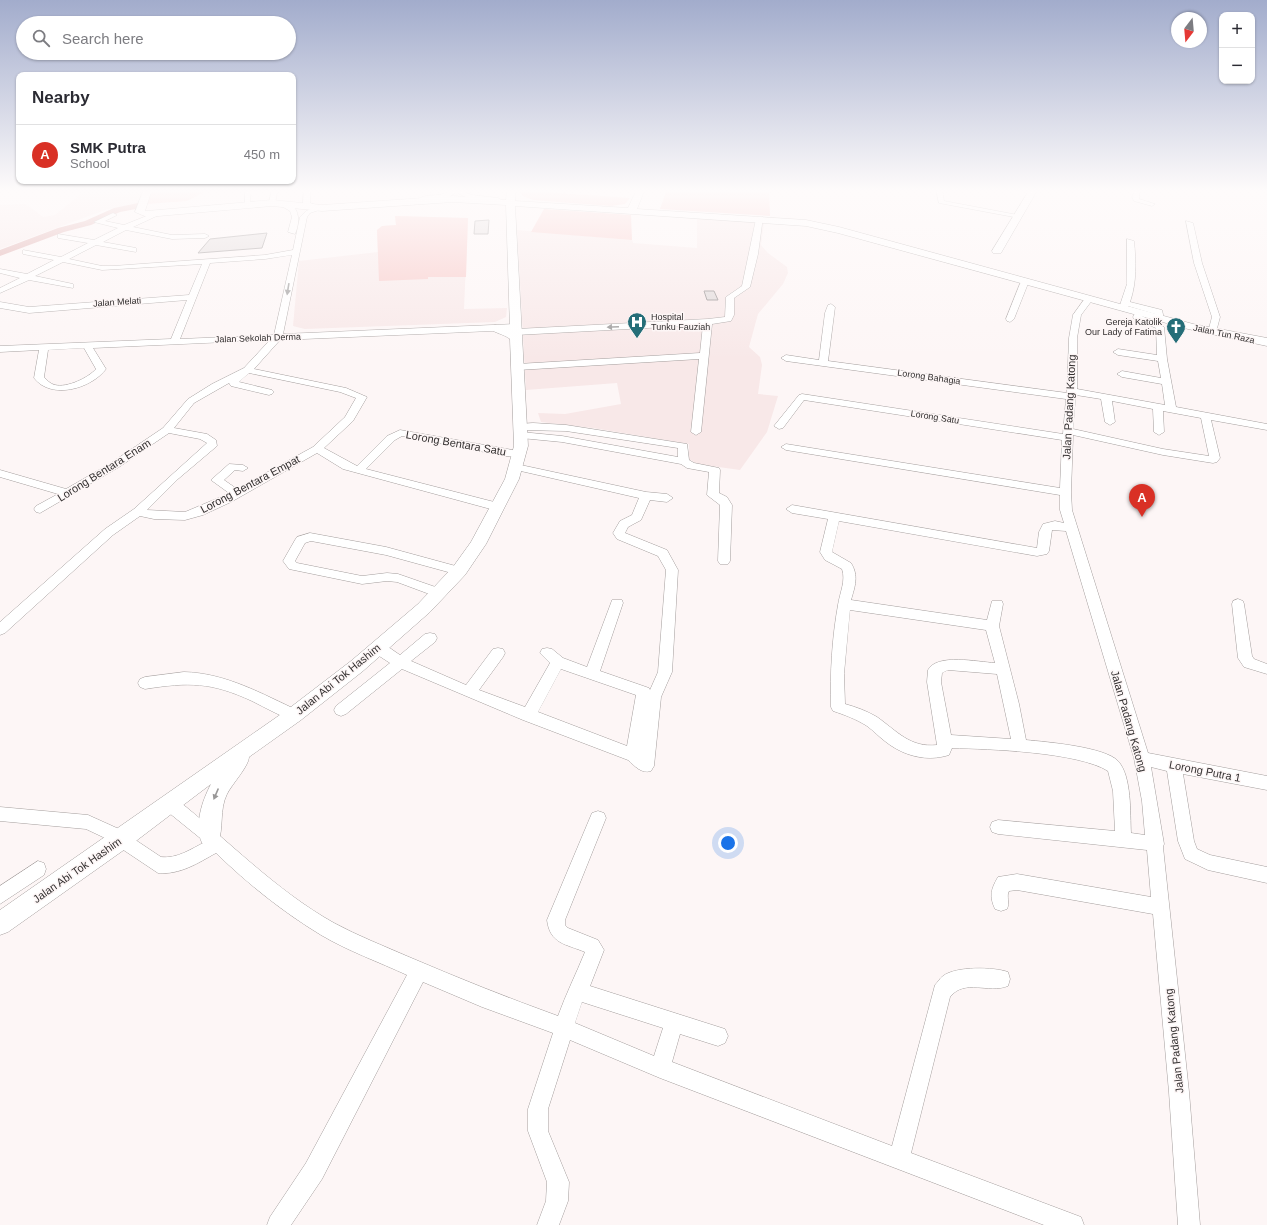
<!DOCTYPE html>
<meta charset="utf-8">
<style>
body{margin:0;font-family:Helvetica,sans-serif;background:#f2f2f3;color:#2b2b33}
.controls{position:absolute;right:12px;top:12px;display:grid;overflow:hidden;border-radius:8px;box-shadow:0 1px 3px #0004}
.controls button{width:36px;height:36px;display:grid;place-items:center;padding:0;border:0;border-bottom:1px solid #e1e1e2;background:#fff;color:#2b2b33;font:20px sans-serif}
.compass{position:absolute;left:1171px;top:12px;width:36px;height:36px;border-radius:50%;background:#fff;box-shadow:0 1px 3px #0004;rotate:196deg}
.you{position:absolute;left:728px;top:843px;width:14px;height:14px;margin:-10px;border:3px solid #fff;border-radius:50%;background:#1a73e8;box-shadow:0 0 0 6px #1a73e833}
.badge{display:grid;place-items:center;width:26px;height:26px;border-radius:50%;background:#d93025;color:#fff;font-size:13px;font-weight:700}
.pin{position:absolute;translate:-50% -33px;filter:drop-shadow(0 1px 2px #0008)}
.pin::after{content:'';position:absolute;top:21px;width:14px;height:12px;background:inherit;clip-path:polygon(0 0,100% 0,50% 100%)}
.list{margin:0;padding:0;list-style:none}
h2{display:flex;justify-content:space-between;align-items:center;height:52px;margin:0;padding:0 16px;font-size:17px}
h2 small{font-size:13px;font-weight:400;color:#7c7c81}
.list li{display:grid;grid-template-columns:26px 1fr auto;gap:12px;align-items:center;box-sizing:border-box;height:60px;padding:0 16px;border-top:1px solid #e1e1e2}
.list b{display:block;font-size:15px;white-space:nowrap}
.list p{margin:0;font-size:13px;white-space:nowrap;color:#7c7c81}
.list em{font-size:13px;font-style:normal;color:#7c7c81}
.icon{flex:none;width:22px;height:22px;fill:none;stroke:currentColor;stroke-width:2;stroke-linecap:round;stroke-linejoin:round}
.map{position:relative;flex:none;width:1267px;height:1225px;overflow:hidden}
.search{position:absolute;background:#fff;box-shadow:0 1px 3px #0004;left:16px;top:16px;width:280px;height:44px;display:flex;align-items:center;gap:10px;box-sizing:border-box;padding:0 14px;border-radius:22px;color:#7c7c81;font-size:15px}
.panel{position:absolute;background:#fff;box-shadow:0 1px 3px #0004;left:16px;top:72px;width:280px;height:112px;border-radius:8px}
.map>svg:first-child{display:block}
.built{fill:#f8e8e8}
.green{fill:#f8c7c6}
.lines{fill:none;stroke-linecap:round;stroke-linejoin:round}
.river{fill:#daa1a1;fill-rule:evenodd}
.building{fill:#e0d9d9;stroke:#958f8f}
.minor-casing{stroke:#a49e9d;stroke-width:1}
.major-casing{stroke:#a49e9d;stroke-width:1}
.minor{fill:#fff;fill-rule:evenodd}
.major{fill:#fff;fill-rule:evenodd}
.oneway{fill:#999898}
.labels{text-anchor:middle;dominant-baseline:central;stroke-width:3;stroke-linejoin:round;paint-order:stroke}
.far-street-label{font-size:9px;fill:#333030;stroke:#fdf6f6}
.far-poi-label{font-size:9px;fill:#333030;stroke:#fdf6f6;text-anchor:start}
.street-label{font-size:11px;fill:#333030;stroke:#fdf6f6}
</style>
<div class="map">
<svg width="1267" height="1225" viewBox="0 0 1267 1225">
<rect width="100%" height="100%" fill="#fdf6f6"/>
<path class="built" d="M87 189H143L139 203 105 210 0 249V205L26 204 43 217 55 215Z
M395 216 468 218 464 309 507 308 506 317 495 322 305 329 293 326 299 261 378 252 377 230 382 226 396 225Z
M697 217 764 223 761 245 768 253 787 267 788 273 783 284 758 314 749 347 760 357 762 365 758 394 778 396 767 432 740 470 697 464 689 459V444L593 428 541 422 538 413 565 414 621 404 617 383 526 390 517 230 632 240 633 243 697 248Z"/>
<path class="green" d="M152 189H206L208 190 187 201 146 204Z
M667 189H769L770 216 660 209Z
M517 190 630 198 625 204 611 206 533 200 523 196Z
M544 209 631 215 632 240 531 232Z
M395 216 468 218 466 277H428V279L379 281 377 230 382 226 396 225Z"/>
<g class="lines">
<path class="river" d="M138 203 143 206 141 208 120 212 91 225 64 232 0 256V250L58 228 85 221 114 208Z"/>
</g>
<path class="building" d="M489 220 488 234H474L475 221Z
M267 233 262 248 198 253 210 239Z
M704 291H714L718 300H707Z"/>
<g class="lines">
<defs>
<path id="minor" d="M245 189H251L250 206 245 205Z
M272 189H278L275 203 272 205 269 203Z
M304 189H310V203L325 208 310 213 307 217 283 334 516 324 520 327 517 329 708 319 725 317 726 297 742 286 756 219 763 217 758 254 750 287 734 298V315L731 321 712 324 701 432 696 435 691 432 699 359 518 370 513 367 518 364 700 353 703 325 516 335 512 332 515 330 280 340 254 369 346 388 367 397 353 421 324 448 357 466 387 436 400 430 524 452 525 454 520 457 505 456 402 436 395 440 366 469 502 504 504 507 502 510 498 511 343 469 317 453 231 502 203 515 185 520 154 519 140 516 113 535 5 633 0 635V622L105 529 134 509 207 443 200 439 169 433 119 467 40 513 36 512 34 509 36 506 58 494 0 477V470L66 489 111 463 163 428 188 399 212 384 244 368 270 340 93 348 106 369C91 389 51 400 34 378L39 350 0 352V346L171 339 187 300 29 313 0 308V302L29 307 189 295 202 264 102 270 63 262 35 276 73 284V288L29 280 0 293V288L20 278 0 273V269L27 274 54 260 23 254V250L61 257 88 243 58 238V234L94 240 118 228 94 222 113 213 117 215 105 221 124 225 159 211 163 213 161 214 133 227 172 235 205 234 209 236 205 238 172 239 126 230 103 242 136 248V252L96 245 69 259 102 266H113L265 255 293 250 300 217 306 211 314 208 303 204ZM292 255 274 335 180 339 210 263 265 259ZM84 348 96 369C88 378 67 388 55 385 50 384 47 380 44 377L48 350ZM249 373 340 392 356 398 345 417 313 447 237 489 224 480 235 470 243 471 248 468 243 465 229 464 211 480 229 493 223 496 185 512 147 510 178 479 217 446 216 440 207 434 174 428 194 403 229 383 231 386 269 395 272 394 274 392 272 390 239 382Z
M452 189H463L464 192 472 195 498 198 501 200 498 202 471 199 459 194 457 191C451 199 426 205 419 199 428 192 443 199 452 189Z
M936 189H942L944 201 1023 216 1019 218 939 203Z
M1132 189 1140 190 1139 199 1155 204 1152 206 1134 201 1132 197 1134 192Z
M278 202C298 199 302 219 295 234L288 232 292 217 290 211 278 204Z
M1186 221 1193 223 1202 263 1220 317 1216 332 1212 335 1208 332 1212 317 1194 263Z
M1127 239 1134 241C1136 261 1137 282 1130 302L1162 310 1164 319 1163 321H1157L1155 314 1128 306 1126 310 1123 311 1119 308 1127 284Z
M1022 279 1029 281 1014 319 1010 322 1007 321 1006 319Z
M1086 297H1089L1093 299 1081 315 1077 338V389L1165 405 1162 384 1122 377 1117 374 1122 371 1161 378 1158 361 1118 355 1113 352 1118 349 1157 355 1156 328 1134 319 1133 317 1136 311 1139 310 1143 313 1142 316 1164 327 1167 359 1176 407 1267 424V430L1211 420 1220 458 1217 462 1213 463 1163 455 1073 435 1071 492 1072 510 1148 753 1267 776V790L1183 774 1194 841 1197 849 1210 855 1267 867V883L1208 870 1185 859 1178 841 1167 771 1151 767 1164 844 1163 847 1189 1092 1200 1225H1178L1169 1092 1153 914 1017 890 1009 891C1006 896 1010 903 1007 909L1001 911 995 909C989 896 991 889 998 877L1017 874 1151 897 1147 850 998 834 992 832 990 827 992 822 998 820 1115 831 1113 791 1108 771C1078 752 989 749 952 748L949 755C927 762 904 756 886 742 879 737 874 731 867 726 856 719 845 715 833 711L831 707C830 673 832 638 838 605 840 592 846 581 842 569L825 560 820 552 828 519 792 513 786 509 792 505 1037 548 1039 532 1043 524 1055 521 1064 523 1060 510V495L786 450 781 447 786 444 1060 488 1062 440 804 400 783 428 779 429 774 426 799 395 802 394 1063 434 1066 399 786 361 781 358 786 355 819 360 825 313 828 305 831 304 835 307 828 361 1067 393 1069 338 1073 315ZM1076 395 1101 399 1105 422 1110 425 1115 422 1112 401 1153 409 1154 432 1159 435 1164 432 1163 411 1201 418 1209 456 1163 449 1073 429ZM839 521 1037 556 1047 554 1049 551 1052 530 1066 531 1134 758 1142 801 1145 835 1131 833C1130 814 1132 776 1118 761 1105 747 1047 742 1026 740L1019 704 999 626 1003 604 1002 601H992L987 620 851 600C855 586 859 576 851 563L832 552ZM850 610 986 630 995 663C978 662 937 653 928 670L927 682 937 745C910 748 897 731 877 717 867 711 856 707 845 704L844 674ZM948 670 997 674 1011 739 951 735 941 682 942 673Z
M533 423 566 425 687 444 689 460 694 463 719 468 720 470 719 493 727 497 732 505 730 561 728 564H720L718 561 720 505 707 495 709 472 687 468 681 464 562 442 521 438 516 435 521 432 562 436 678 457V448L566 431 521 430 516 427 521 424Z
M516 464 646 492 667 494 673 498 667 502 650 500 641 520 628 527 625 533 667 550 678 570 672 672 661 697 654 766 651 771C641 774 635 766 628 760L523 720 402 669 346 714 341 716 336 714 334 710 336 706 390 663 373 652 371 648 373 644C383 641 392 650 400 655L425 634 430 633 435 634 437 638 435 642 411 661 466 685 493 649 498 648 503 649 505 653 503 657 479 690 525 707 550 663 540 653 542 649 547 648 552 649 563 658 587 667 611 603 612 600H622L623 603 600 671 649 688 650 690 658 672 666 570 658 556 617 539 613 533 620 521 632 515 639 498 512 469 511 467 512 465ZM561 669 636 695 627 746 538 712Z
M310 533 386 547 463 568 465 571 463 574 459 575 386 555 311 541 305 543 295 561 297 563 362 576 387 573 398 574 444 590 446 593 444 596 440 598 397 582 387 581 362 584 289 569 283 561 295 540 297 537Z
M1238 599 1243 601 1244 604 1252 656 1254 659 1267 664V674L1244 667 1238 658 1232 604 1233 601Z
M184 672C226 673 262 694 299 711L301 715 299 719 294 721C280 716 266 708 252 701 211 682 189 682 145 689L140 687 138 683 140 679 145 677Z
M169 796 175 798C228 840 275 890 334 923 358 936 384 946 409 957 458 978 508 998 558 1016 566 994 576 974 585 952 566 944 550 944 547 920L592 813 598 811 604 813 606 818 565 920V925L568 928 598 940 604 950 590 986 725 1029 728 1036 725 1043 718 1046 680 1034 672 1062 892 1146 935 985C938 982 940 978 943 976 956 966 994 967 1008 972L1010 979 1008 986C988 994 965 978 950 997L911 1153 1081 1217 1084 1225H1044L660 1078 570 1040 548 1109V1131L569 1182 568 1201 559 1225H537L546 1201 547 1182 528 1131V1109L553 1033 482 1007 423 982 322 1179 291 1225H267L270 1217 306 1163 407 975C379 962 348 951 321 935 283 912 248 884 216 853 198 863 180 875 158 873L107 839 86 829 0 821V807L88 815 119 829 161 857C177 859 191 849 205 842L163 808 161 803 163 798ZM582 1002 663 1028 654 1056 575 1023Z
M38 861 44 863 46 869 44 875 0 904V886Z"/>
<path id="major" d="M144 189H152L145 211H147L272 200 322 205 453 196 506 200 507 189H515V201L628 208 637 189H645L637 209 806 220 839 227 1193 324 1267 338V346L1188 329 838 233 806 226 515 206 528 446 519 479 486 544 465 575 430 612 363 671 301 720 249 757C249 766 232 784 227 794 219 810 224 828 218 843L210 846 202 843C194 825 202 801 211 784L128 847 8 932 0 935V910L287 710 351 661 418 604 453 567 471 542 505 479 514 446 510 339C504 334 494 333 489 328L495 325 510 329 506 205 453 202 322 211 272 206 147 217 135 212Z
M1030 189H1038L1001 253H993L992 251Z"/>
</defs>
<use href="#minor" class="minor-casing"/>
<use href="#major" class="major-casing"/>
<use href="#minor" class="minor"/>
<use href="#major" class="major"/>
</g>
<defs><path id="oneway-solid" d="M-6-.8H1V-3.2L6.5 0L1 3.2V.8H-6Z"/></defs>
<g class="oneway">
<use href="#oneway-solid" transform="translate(288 289) rotate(99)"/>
<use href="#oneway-solid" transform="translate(613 327) rotate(177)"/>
<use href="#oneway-solid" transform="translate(216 794) rotate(113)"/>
</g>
<linearGradient id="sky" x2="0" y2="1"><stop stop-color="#a2accc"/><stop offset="0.53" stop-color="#fefbfb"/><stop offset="1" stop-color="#fefbfb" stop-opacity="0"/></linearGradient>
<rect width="1267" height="360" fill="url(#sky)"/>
<defs>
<symbol id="hospital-pin" viewBox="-11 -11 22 30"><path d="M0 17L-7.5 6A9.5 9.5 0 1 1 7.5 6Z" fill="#256e78" stroke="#fdf6f6"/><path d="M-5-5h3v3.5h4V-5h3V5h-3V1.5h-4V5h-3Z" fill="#fff"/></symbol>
<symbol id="church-pin" viewBox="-11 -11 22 30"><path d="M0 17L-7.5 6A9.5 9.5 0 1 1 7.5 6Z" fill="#256e78" stroke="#fdf6f6"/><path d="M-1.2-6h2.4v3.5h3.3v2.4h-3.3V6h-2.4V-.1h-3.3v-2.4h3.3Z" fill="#fff"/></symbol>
</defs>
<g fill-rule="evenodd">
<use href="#hospital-pin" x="626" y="311" width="22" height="30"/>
<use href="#church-pin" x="1165" y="316" width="22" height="30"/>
</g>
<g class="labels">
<g class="far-street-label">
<text transform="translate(117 302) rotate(-4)">Jalan Melati</text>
<text transform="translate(1224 334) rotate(12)">Jalan Tun Raza</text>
<text transform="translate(258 338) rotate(-2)">Jalan Sekolah Derma</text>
<text transform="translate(929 377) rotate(8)">Lorong Bahagia</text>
<text transform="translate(935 417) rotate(9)">Lorong Satu</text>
</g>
<g class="far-poi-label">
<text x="651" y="317">Hospital<tspan x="651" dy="10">Tunku Fauziah</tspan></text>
<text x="1162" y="322" text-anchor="end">Gereja Katolik<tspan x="1162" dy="10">Our Lady of Fatima</tspan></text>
</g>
<g class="street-label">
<text transform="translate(1069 407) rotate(-87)">Jalan Padang Katong</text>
<text transform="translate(456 443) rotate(10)">Lorong Bentara Satu</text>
<text transform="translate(104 470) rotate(-32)">Lorong Bentara Enam</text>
<text transform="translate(250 484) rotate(-28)">Lorong Bentara Empat</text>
<text transform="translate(338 679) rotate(-39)">Jalan Abi Tok Hashim</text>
<text transform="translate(1129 721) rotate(74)">Jalan Padang Katong</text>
<text transform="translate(1205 771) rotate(11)">Lorong Putra 1</text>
<text transform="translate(77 870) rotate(-35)">Jalan Abi Tok Hashim</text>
<text transform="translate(1174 1041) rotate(-96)">Jalan Padang Katong</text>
</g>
</g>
</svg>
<div class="controls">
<button>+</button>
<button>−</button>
</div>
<svg class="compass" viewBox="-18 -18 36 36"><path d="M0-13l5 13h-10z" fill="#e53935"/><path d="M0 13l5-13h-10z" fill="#7c7c81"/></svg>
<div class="you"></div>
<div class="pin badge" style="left:1142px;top:517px">A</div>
<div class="search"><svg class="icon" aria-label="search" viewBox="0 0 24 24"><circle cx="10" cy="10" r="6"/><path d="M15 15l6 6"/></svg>Search here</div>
<section class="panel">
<h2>Nearby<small></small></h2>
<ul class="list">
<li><span class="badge">A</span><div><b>SMK Putra</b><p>School</p></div><em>450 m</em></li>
</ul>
</section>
</div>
